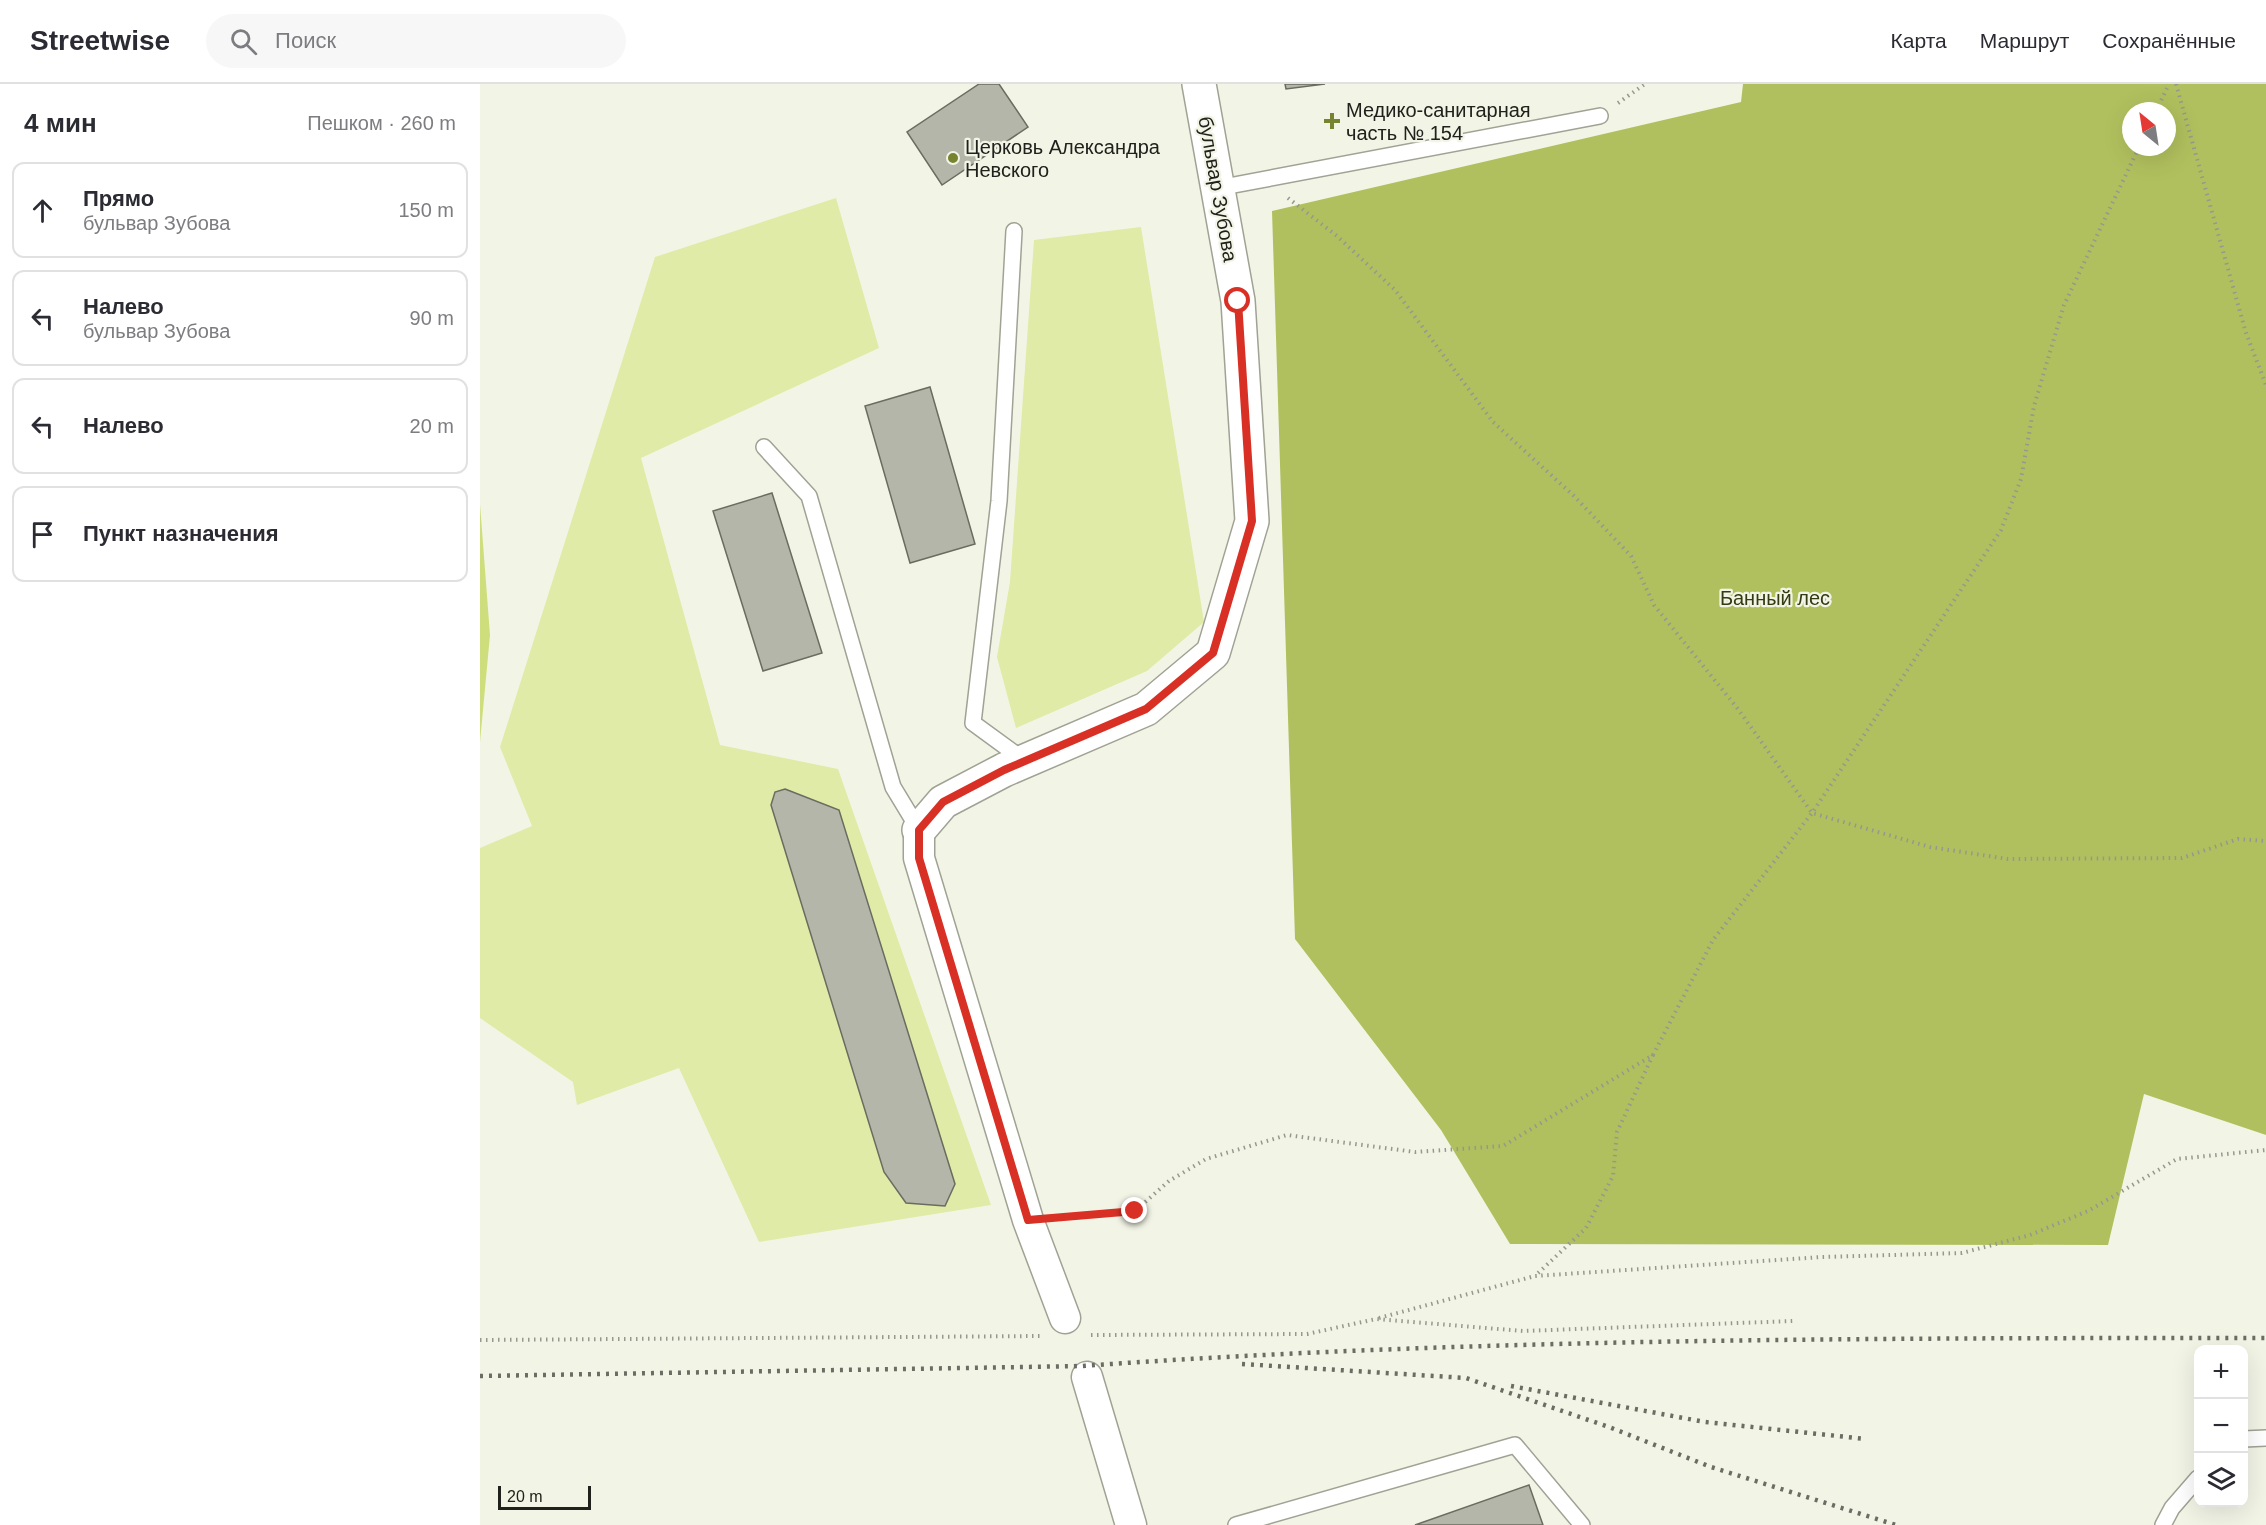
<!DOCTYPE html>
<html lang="ru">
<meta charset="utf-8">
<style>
body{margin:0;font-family:Arial,sans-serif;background:#f7f7f7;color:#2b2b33}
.controls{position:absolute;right:18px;bottom:18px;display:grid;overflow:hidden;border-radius:12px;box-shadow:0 6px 24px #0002}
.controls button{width:54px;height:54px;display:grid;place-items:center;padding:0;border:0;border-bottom:2px solid #e1e1e2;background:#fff;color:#2b2b33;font:30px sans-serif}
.compass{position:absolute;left:1642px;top:18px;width:54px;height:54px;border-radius:50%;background:#fff;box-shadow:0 6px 24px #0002;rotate:330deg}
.scale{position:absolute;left:18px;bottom:15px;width:93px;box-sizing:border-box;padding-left:6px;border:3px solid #20211c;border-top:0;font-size:16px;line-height:21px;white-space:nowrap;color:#20211c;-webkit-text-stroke:4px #f2f5e6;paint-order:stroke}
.stop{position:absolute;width:18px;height:18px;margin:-14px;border:4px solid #d93025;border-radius:50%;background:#fff}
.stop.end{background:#d93025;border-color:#fff;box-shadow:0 2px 6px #0008}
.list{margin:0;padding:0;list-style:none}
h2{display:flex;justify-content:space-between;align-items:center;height:78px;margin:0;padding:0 24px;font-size:26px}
h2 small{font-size:20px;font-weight:400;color:#7c7c81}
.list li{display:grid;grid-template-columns:39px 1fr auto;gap:18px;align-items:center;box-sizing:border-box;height:96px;margin:0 12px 12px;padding:0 12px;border:2px solid #e1e1e2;border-radius:12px}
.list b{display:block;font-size:22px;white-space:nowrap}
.list p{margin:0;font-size:20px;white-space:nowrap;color:#7c7c81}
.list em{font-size:20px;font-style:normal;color:#7c7c81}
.icon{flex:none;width:33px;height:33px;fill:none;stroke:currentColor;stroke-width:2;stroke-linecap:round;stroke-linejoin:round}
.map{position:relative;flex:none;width:1786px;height:1441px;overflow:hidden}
header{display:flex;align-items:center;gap:36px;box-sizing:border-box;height:84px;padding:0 30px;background:#fff;border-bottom:2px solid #e1e1e2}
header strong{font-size:28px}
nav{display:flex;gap:33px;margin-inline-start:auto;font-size:21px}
.search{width:420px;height:54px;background:#f7f7f7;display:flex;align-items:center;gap:15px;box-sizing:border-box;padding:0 21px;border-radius:33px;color:#7c7c81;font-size:22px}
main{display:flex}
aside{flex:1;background:#fff}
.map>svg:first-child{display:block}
.green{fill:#dfeba6}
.forest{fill:#b1c05e;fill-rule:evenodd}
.water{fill:#cfde7c}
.building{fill:#b3b6a8;stroke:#696c5f;stroke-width:1.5}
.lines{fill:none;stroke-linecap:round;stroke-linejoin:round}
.lane-casing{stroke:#a0a294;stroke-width:18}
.street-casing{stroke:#a0a294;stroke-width:33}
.secondary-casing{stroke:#a0a294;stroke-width:36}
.path{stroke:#96988e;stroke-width:4;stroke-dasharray:1.5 4.5;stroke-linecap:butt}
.lane{stroke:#fff;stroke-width:15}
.street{stroke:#fff;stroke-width:30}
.secondary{stroke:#fff;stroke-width:33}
.rail{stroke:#6b6d64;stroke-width:4.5;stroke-dasharray:3 6;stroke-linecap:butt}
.route{stroke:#d93025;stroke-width:8}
.poi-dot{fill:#788330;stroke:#f2f5e6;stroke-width:2}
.labels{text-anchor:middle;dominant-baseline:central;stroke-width:4.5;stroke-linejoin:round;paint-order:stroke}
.poi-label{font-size:20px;fill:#20211c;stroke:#f2f5e6;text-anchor:start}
.street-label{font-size:20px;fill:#20211c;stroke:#f2f5e6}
.park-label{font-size:20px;fill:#343a11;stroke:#f2f5e6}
</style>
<header>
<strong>Streetwise</strong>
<div class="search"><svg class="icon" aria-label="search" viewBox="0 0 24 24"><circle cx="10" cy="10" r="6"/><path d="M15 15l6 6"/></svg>Поиск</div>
<nav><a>Карта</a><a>Маршрут</a><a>Сохранённые</a></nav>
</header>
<main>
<aside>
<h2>4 мин<small>Пешком · 260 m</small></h2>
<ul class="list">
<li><svg class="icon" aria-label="ahead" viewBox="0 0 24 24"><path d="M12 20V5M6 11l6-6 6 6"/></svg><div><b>Прямо</b><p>бульвар Зубова</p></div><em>150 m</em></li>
<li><svg class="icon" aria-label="left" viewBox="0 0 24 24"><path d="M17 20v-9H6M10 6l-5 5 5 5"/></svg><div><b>Налево</b><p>бульвар Зубова</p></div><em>90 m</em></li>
<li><svg class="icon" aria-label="left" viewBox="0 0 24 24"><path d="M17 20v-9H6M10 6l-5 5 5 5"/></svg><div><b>Налево</b></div><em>20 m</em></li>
<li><svg class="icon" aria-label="arrive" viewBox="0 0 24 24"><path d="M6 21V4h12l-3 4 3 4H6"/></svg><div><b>Пункт назначения</b></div></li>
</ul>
</aside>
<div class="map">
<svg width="1786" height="1441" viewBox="0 0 1786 1441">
<rect width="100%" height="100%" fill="#f2f5e6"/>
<path class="green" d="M356 114 399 264 161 374 240 661 358 685 511 1121 279 1158 199 984 97 1021 93 998 0 934V764L52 742 20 663 175 173Z
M661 143 724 538 667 587 536 644 517 573 530 498 554 156Z"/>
<path class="forest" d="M1263 0H1786V1051L1664 1010 1628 1161 1030 1160 961 1046 815 855 792 127 1261 18ZM1651 27H1687V63H1651Z"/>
<path class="water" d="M0 420 10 551 0 658Z"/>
<path class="building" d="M499 0H519L548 43 462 101 427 48Z
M805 0H845L806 5Z
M450 303 495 460 430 479 385 322Z
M292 409 342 569 283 587 233 427Z
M305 705 359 726 475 1100 465 1122 426 1119 404 1088 291 721 295 708Z
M1049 1401 1063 1441H935Z"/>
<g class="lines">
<defs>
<path id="lane" d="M738 104 1120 32
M534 147 519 417 493 639 545 677
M284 363 329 412 413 703 439 746
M1764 1355 1786 1354
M756 1441 1035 1361 1102 1441
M1683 1441 1692 1424 1718 1394"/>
<path id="street" d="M439 746V774L548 1136 585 1234
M607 1293 651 1441"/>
<path id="secondary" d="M439 746 463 718 524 686 666 625 733 569 772 437 758 217 719 0"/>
</defs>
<use href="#lane" class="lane-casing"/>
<use href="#street" class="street-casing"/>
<use href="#secondary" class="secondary-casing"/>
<path class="path" d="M1696 0 1766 249 1786 301
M1138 19 1165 0
M1676 27 1689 0
M808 114 857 152 915 206 1013 338 1094 412 1151 472 1174 521 1258 625 1332 729 1450 763 1528 775 1702 774 1758 755 1786 757
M1173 971 1233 856 1332 729 1521 446 1541 395 1554 322 1584 221 1659 63
M579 1134 655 1127 689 1097 726 1075 807 1051 935 1068 1023 1062 1173 971 1137 1048 1133 1092 1106 1144 1055 1192 1342 1173 1482 1169 1550 1151 1608 1127 1697 1075 1786 1066
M899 1234 1055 1192
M611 1251 827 1250 896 1235 1043 1247 1313 1237
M0 1256 561 1252"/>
<use href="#lane" class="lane"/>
<use href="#street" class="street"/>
<use href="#secondary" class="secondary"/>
<path class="rail" d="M762 1280 986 1294 1129 1343 1231 1383 1416 1441
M0 1292 602 1282C996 1254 1391 1254 1786 1254
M1031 1302 1225 1338 1386 1355"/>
</g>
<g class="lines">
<path class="route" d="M655 1127 548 1136 439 774V746L463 718 524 686 666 625 733 569 772 437 758 217"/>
</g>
<g class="poi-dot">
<path d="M849 28h6v6h6v6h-6v6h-6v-6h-6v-6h6z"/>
<circle cx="473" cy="74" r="6"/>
</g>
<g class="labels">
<g class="poi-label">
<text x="866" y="26">Медико-санитарная<tspan x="866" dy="23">часть № 154</tspan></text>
<text x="485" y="63">Церковь Александра<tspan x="485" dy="23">Невского</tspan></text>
</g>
<g class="street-label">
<text transform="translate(738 105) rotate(80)">бульвар Зубова</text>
</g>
<g class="park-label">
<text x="1295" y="514">Банный лес</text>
</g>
</g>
</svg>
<div class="controls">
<button>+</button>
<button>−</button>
<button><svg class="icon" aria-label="layers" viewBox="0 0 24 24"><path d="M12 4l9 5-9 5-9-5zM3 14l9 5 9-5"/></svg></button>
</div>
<svg class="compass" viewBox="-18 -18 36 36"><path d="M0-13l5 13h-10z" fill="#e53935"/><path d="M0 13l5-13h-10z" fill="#7c7c81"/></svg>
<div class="scale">20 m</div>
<div class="stop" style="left:758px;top:217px"></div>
<div class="stop end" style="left:655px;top:1127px"></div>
</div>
</main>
